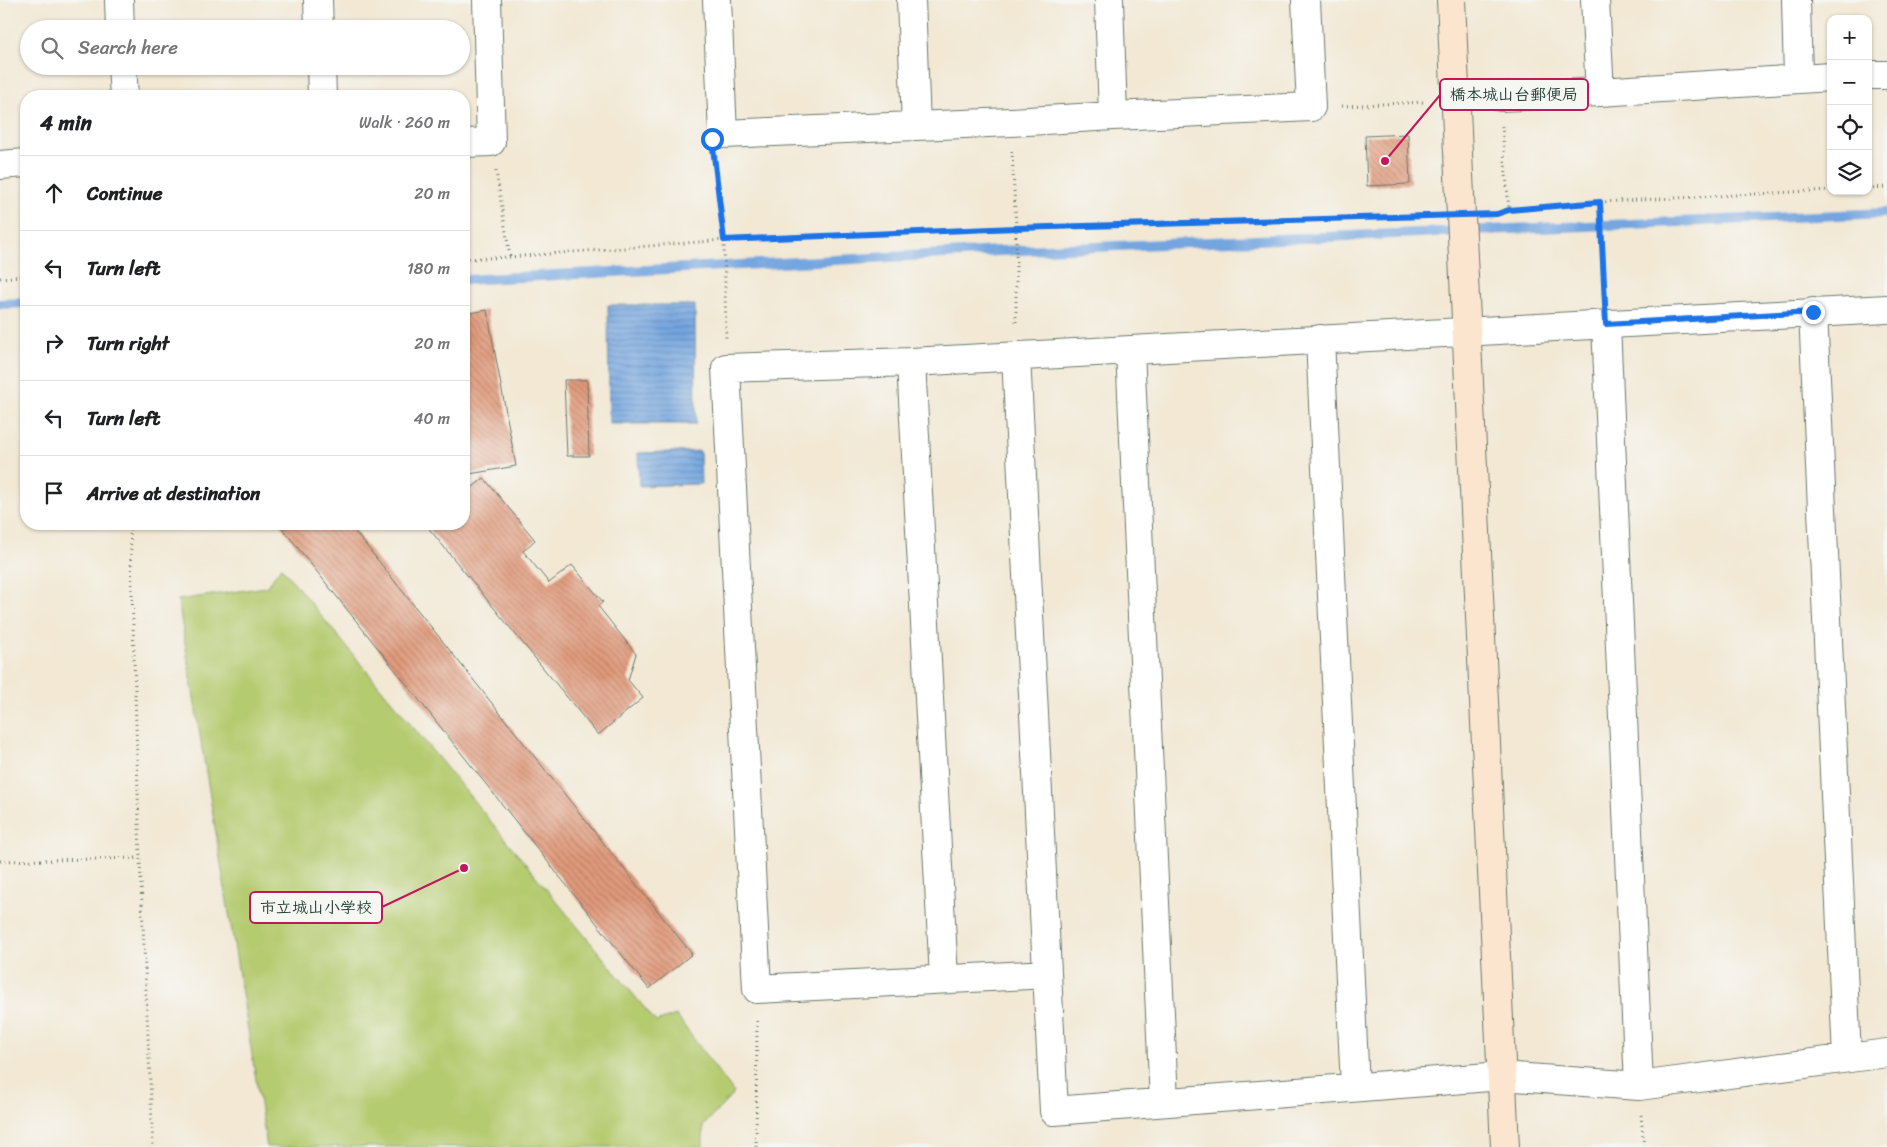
<!DOCTYPE html>
<meta charset="utf-8">
<style>
body{margin:0;font-family:Sriracha,"Klee One",sans-serif;background:#f6f6f6;color:#202124}
.controls{position:absolute;right:15px;top:15px;display:grid;overflow:hidden;border-radius:10px;box-shadow:0 1px 4px #0004}
.controls button{width:45px;height:45px;display:grid;place-items:center;padding:0;border:0;border-bottom:1px solid #e0e0e0;background:#fff;color:#202124;font:25px sans-serif}
.stop{position:absolute;width:15px;height:15px;margin:-11px;border:4px solid #1a73e8;border-radius:50%;background:#fff}
.stop.end{background:#1a73e8;border-color:#fff;box-shadow:0 1px 5px #0008}
.list{margin:0;padding:0;list-style:none}
h2{display:flex;justify-content:space-between;align-items:center;height:65px;margin:0;padding:0 20px;font-size:21px}
h2 small{font-size:16px;font-weight:400;color:#757577}
.list li{display:grid;grid-template-columns:32px 1fr auto;gap:15px;align-items:center;box-sizing:border-box;height:75px;padding:0 20px;border-top:1px solid #e0e0e0}
.list b{display:block;font-size:19px;white-space:nowrap}
.list em{font-size:16px;font-style:normal;color:#757577}
.icon{flex:none;width:28px;height:28px;fill:none;stroke:currentColor;stroke-width:2;stroke-linecap:round;stroke-linejoin:round}
.map{position:relative;flex:none;width:1887px;height:1147px;overflow:hidden}
.search{position:absolute;background:#fff;box-shadow:0 1px 4px #0004;left:20px;top:20px;width:450px;height:55px;display:flex;align-items:center;gap:12px;box-sizing:border-box;padding:0 18px;border-radius:28px;color:#757577;font-size:19px}
.panel{position:absolute;background:#fff;box-shadow:0 1px 4px #0004;left:20px;top:90px;width:450px;height:440px;border-radius:20px}
.map>svg:first-child{display:block}
.park{fill:#b5cb70;stroke:#6a8452}
.water{fill:url(#water-rules);stroke:#4a718a}
.lines{fill:none;stroke-linecap:round;stroke-linejoin:round}
.stream{stroke:#74a5df;stroke-width:10}
.building{fill:url(#building-back-hatch)}
.street-casing{stroke:#69796c;stroke-width:30}
.secondary-casing{stroke:#69796c;stroke-width:30}
.path{stroke:#69796c;stroke-width:3;stroke-dasharray:1 4;stroke-linecap:butt}
.street{stroke:#fff;stroke-width:28}
.secondary{stroke:#fce5cf;stroke-width:28}
.secondary-bridge-casing{stroke:#69796c;stroke-width:30;stroke-linecap:butt}
.secondary-bridge{stroke:#fce5cf;stroke-width:28}
.route{stroke:#1a73e8;stroke-width:6}
.leader{fill:none;stroke:#c2185b;stroke-width:2}
.callout-dot{fill:#c2185b;stroke:#f6f6f2;stroke-width:2}
.callout{fill:#f6f6f2;stroke:#c2185b;stroke-width:2}
.callout-label{font-size:16px;text-anchor:middle;font-weight:bold;fill:#1f3d34}
</style>
<div class="map">
<svg width="1887" height="1147" viewBox="0 0 1887 1147">
<defs>
<pattern id="water-rules" width="6" height="5" patternUnits="userSpaceOnUse" patternTransform="scale(1.25)"><rect width="6" height="5" fill="#74a5df"/><path d="M0 2.5h6" fill="none" stroke="#5f88b6"/></pattern>
<pattern id="building-back-hatch" width="6" height="6" patternUnits="userSpaceOnUse" patternTransform="scale(1.25)"><rect width="6" height="6" fill="#e19a7b"/><path d="M-1 5l2 2M0 0l6 6M5-1l2 2" fill="none" stroke="#b67f66"/></pattern>
</defs>
<rect width="100%" height="100%" fill="#f6f6f2"/>
<filter id="ink" filterUnits="userSpaceOnUse"><feTurbulence type="fractalNoise" baseFrequency=".02" numOctaves="2"/><feDisplacementMap in="SourceGraphic" scale="10" xChannelSelector="R" yChannelSelector="G"/><feConvolveMatrix kernelMatrix="1 2 1 2 8 2 1 2 1" color-interpolation-filters="sRGB"/></filter>
<filter id="wash" filterUnits="userSpaceOnUse"><feTurbulence type="fractalNoise" baseFrequency=".0096" numOctaves="4" result="noise"/><feDisplacementMap in="SourceGraphic" scale="20" xChannelSelector="R" yChannelSelector="G"/><feGaussianBlur stdDeviation="1.12" result="paint"/><feColorMatrix in="noise" values="0 0 0 0 0 0 0 0 0 0 0 0 0 0 0 0 0 1.4 0 .05"/><feComposite in="paint" operator="in"/></filter>
<g filter="url(#wash)">
<rect width="100%" height="100%" fill="#f2e8d4"/>
<path class="park" d="M281 567 656 1022 676 1015 734 1093 703 1126V1147H267L178 600 266 587Z"/>
<path class="water" d="M608 305H695L696 424H609Z
M700 451 701 484 639 486 638 453Z"/>
<g class="lines">
<path class="stream" d="M464 280 1000 251 1887 213
M0 304 26 303"/>
</g>
<g id="blocks">
<path class="building" d="M1408 134 1410 184 1367 186 1365 136Z
M487 310 516 466 464 475V314Z
M564 380H587L589 456H567Z
M484 478 535 540 523 551 549 583 572 565 603 602 598 606 636 654 628 680 643 698 598 735 426 525 428 524H464V494Z
M279 524H349L692 954 649 989Z"/>
</g>
</g>
<g filter="url(#ink)">
<use href="#blocks" fill-opacity="0" stroke="#69796c" stroke-width="1"/>
<g class="lines">
<defs>
<path id="street" d="M119 0 120 29
M318 0 319 29
M717 0 723 134 1011 122 1113 116 1311 107 1306 0
M911 0 916 125
M1109 0 1113 116
M1595 0 1600 92
M1796 0 1798 78
M122 66 124 96
M321 66 322 96
M1868 75H1887
M1500 97 1600 92 1831 77
M464 143 491 142 487 0
M0 165 26 163
M1813 312 1847 1058
M1606 324 1639 1086
M1320 339 1355 1087
M1130 350 1164 1102
M1016 356 1054 1111 1502 1076 1639 1086 1887 1053
M911 362 944 978
M1047 974 757 989 726 368 911 362 1887 309"/>
<path id="secondary" d="M1451 0 1459 175
M1464 277 1505 1147"/>
</defs>
<use href="#street" class="street-casing"/>
<use href="#secondary" class="secondary-casing"/>
<path class="path" d="M1342 106 1425 102
M1502 126 1509 210
M1012 151 1016 228V325
M715 162 724 240 726 338
M496 171 510 257
M1868 188 1887 187
M1600 202 1604 293
M1491 214 1509 210 1600 202 1831 190
M464 259 510 257 724 240 1016 228 1429 215
M0 278 26 276
M130 524 140 858 153 1147
M0 861 140 858
M1641 1115 1644 1147
M756 1147 757 1020"/>
<use href="#street" class="street"/>
<use href="#secondary" class="secondary"/>
<defs>
<path id="secondary-bridge" d="M1459 175 1464 277"/>
</defs>
<use href="#secondary-bridge" class="secondary-bridge-casing"/>
<use href="#secondary-bridge" class="secondary-bridge"/>
</g>
</g>
<g class="lines" filter="url(#ink)">
<path class="route" d="M712 139 724 240 1016 228 1497 214 1509 210 1600 202 1606 324 1813 312"/>
</g>
<path class="leader" d="M1385 161L1440 95M464 868L382 907"/>
<g class="callout-dot">
<circle cx="1385" cy="161" r="5"/>
<circle cx="464" cy="868" r="5"/>
</g>
<g class="callout">
<rect x="1440" y="79" width="148" height="31" rx="5"/>
<rect x="250" y="892" width="132" height="31" rx="5"/>
</g>
<g class="callout-label">
<text x="1514" y="100">橋本城山台郵便局</text>
<text x="316" y="913">市立城山小学校</text>
</g>
</svg>
<div class="controls">
<button>+</button>
<button>−</button>
<button><svg class="icon" aria-label="locate" viewBox="0 0 24 24"><circle cx="12" cy="12" r="6"/><path d="M12 2v4M12 18v4M2 12h4M18 12h4"/></svg></button>
<button><svg class="icon" aria-label="layers" viewBox="0 0 24 24"><path d="M12 4l9 5-9 5-9-5zM3 14l9 5 9-5"/></svg></button>
</div>
<div class="stop" style="left:712px;top:139px"></div>
<div class="stop end" style="left:1813px;top:312px"></div>
<div class="search"><svg class="icon" aria-label="search" viewBox="0 0 24 24"><circle cx="10" cy="10" r="6"/><path d="M15 15l6 6"/></svg>Search here</div>
<section class="panel">
<h2>4 min<small>Walk · 260 m</small></h2>
<ul class="list">
<li><svg class="icon" aria-label="ahead" viewBox="0 0 24 24"><path d="M12 20V5M6 11l6-6 6 6"/></svg><div><b>Continue</b></div><em>20 m</em></li>
<li><svg class="icon" aria-label="left" viewBox="0 0 24 24"><path d="M17 20v-9H6M10 6l-5 5 5 5"/></svg><div><b>Turn left</b></div><em>180 m</em></li>
<li><svg class="icon" aria-label="right" viewBox="0 0 24 24"><path d="M7 20v-9h11M14 6l5 5-5 5"/></svg><div><b>Turn right</b></div><em>20 m</em></li>
<li><svg class="icon" aria-label="left" viewBox="0 0 24 24"><path d="M17 20v-9H6M10 6l-5 5 5 5"/></svg><div><b>Turn left</b></div><em>40 m</em></li>
<li><svg class="icon" aria-label="arrive" viewBox="0 0 24 24"><path d="M6 21V4h12l-3 4 3 4H6"/></svg><div><b>Arrive at destination</b></div></li>
</ul>
</section>
</div>
